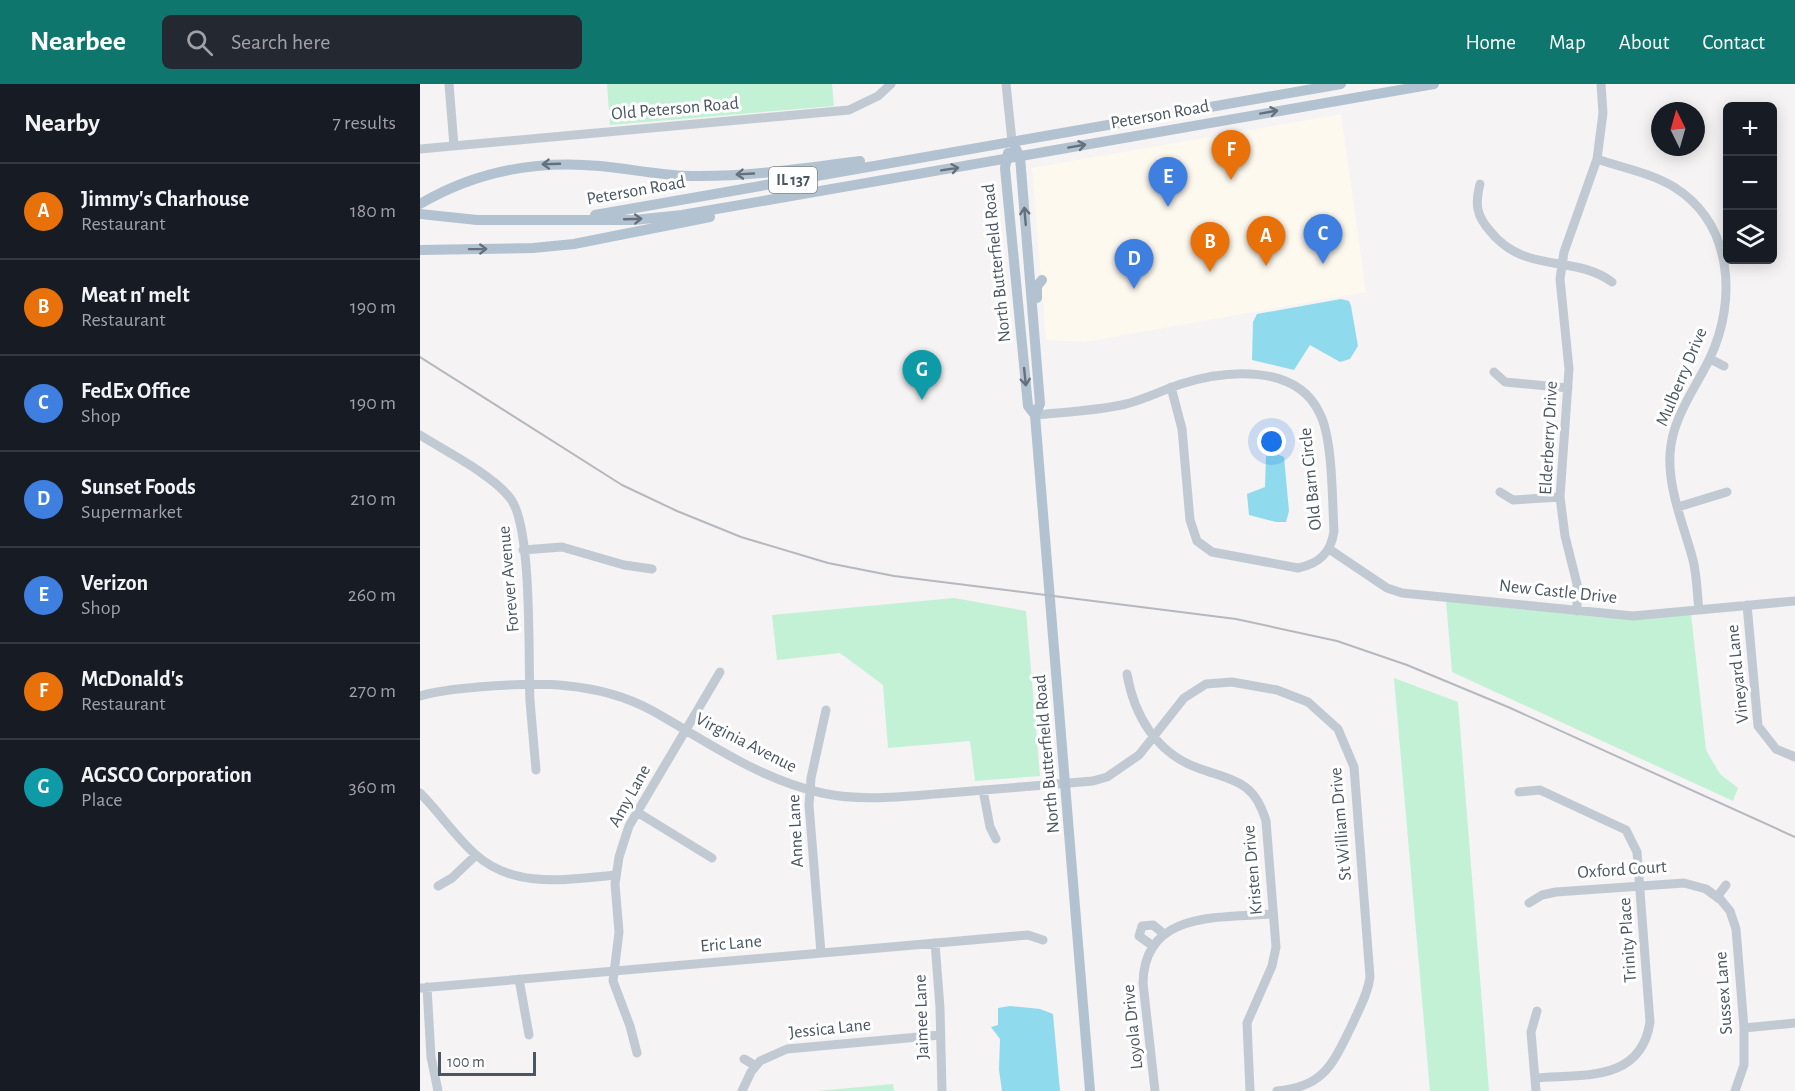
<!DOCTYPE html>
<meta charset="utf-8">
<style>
body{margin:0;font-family:"Alegreya Sans",sans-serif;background:#242831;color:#f1f3f6}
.controls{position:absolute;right:18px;top:18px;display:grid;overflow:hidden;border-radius:9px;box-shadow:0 3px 15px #0003}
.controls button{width:54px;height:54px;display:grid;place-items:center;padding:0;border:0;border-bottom:2px solid #363941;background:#171b24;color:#f1f3f6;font:30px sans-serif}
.compass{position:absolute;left:1231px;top:18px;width:54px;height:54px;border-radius:50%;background:#171b24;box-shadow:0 3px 15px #0003;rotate:355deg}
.scale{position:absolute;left:18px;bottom:15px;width:98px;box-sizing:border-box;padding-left:6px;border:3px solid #4a5661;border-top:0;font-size:16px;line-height:21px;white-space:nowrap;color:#4a5661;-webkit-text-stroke:4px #fff;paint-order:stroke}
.you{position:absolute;left:852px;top:358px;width:21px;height:21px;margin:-15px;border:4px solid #fff;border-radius:50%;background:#1a73e8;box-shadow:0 0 0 9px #1a73e833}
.badge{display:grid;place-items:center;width:39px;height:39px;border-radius:50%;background:#0f766e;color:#fff;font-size:20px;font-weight:700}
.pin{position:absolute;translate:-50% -50px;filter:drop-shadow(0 2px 3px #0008)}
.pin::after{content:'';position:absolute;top:32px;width:21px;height:18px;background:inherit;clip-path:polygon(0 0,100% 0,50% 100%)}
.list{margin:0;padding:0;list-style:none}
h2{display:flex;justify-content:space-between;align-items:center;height:78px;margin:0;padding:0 24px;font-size:26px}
h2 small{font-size:20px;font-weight:400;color:#9ea1a6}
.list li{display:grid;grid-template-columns:39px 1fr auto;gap:18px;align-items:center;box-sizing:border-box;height:96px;padding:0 24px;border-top:2px solid #363941}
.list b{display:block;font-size:22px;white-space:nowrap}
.list p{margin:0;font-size:20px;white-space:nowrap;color:#9ea1a6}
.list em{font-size:20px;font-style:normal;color:#9ea1a6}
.icon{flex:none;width:33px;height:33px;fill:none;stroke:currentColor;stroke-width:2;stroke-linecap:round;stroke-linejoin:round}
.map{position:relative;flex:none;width:1375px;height:1007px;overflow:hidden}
header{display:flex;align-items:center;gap:36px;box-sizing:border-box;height:84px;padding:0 30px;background:#0f766e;color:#fff}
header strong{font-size:28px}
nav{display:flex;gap:33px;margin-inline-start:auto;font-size:21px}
.search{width:420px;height:54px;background:#242831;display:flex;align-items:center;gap:15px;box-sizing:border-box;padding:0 21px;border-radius:9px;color:#9ea1a6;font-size:22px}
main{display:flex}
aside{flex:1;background:#171b24}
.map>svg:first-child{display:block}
.commercial{fill:#fdf9ef}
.green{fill:#c3f1d5}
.water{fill:#90daee}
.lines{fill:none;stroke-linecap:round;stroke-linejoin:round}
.minor{stroke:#c1cad2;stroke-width:9}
.major{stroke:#b3c2d1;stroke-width:10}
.rail{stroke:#b5b8bd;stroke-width:2}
.oneway{stroke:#64717d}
.labels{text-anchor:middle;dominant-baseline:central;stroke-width:6;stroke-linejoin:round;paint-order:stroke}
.shield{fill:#fff;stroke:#808990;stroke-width:1.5}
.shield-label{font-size:16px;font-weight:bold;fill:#4a5661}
.street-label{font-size:18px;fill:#4a5661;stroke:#fff}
</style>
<header>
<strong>Nearbee</strong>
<div class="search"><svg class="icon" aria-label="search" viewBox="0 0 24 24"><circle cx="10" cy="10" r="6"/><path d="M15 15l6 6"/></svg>Search here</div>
<nav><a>Home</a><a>Map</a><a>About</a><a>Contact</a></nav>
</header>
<main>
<aside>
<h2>Nearby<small>7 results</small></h2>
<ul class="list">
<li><span class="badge" style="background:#e8710a">A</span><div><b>Jimmy's Charhouse</b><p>Restaurant</p></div><em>180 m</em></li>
<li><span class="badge" style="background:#e8710a">B</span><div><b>Meat n' melt</b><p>Restaurant</p></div><em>190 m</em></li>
<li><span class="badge" style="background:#3f7fe0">C</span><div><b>FedEx Office</b><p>Shop</p></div><em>190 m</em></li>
<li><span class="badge" style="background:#3f7fe0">D</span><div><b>Sunset Foods</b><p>Supermarket</p></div><em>210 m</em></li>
<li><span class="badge" style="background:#3f7fe0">E</span><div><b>Verizon</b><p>Shop</p></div><em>260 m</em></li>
<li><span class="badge" style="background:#e8710a">F</span><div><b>McDonald's</b><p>Restaurant</p></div><em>270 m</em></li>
<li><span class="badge" style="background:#0f9aa8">G</span><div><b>AGSCO Corporation</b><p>Place</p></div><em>360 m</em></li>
</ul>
</aside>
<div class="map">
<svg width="1375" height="1007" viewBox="0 0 1375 1007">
<rect width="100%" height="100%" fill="#f5f3f3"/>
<path class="commercial" d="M921 30 946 208 665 258 626 256 612 84Z"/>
<path class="green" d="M187 0H412L414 22 190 41Z
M534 514 606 527 620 692 555 697 550 657 468 664 463 601 420 569 357 576 352 531Z
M1026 517 1186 534 1271 530 1286 666 1300 690 1318 704 1313 717 1032 588Z
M974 594 1038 618 1069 1007H1010Z
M473 1000 474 1007H397Z"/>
<path class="water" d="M921 215 929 217 931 222 938 262 930 275 920 278 890 261 874 286 832 276 833 238 837 230Z
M857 370 864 373 869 427 866 438H856L829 431 827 410 845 403 846 372Z
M590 922 620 925 633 930 640 1007H582L579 986 580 955 571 943 578 941V924Z"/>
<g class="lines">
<path class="minor" d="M29 0 34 62
M586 0 592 57
M0 65 429 26 458 12 471 0
M1177 75C1203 84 1231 89 1254 103 1313 140 1317 216 1290 274 1275 305 1252 334 1250 370 1248 406 1264 442 1273 476 1277 492 1277 509 1279 526
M1060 100C1055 120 1056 131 1070 147 1105 191 1155 170 1192 198
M1290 275 1304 282
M1074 288 1085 298 1148 304
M615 331C645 328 676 327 706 320 725 315 743 306 761 300 805 286 877 279 900 330 913 356 912 416 914 447 911 469 899 480 878 484L792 468 777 457 770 436 762 345 751 303
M0 351C25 367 73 391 90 414 113 442 108 577 110 617 112 640 114 663 116 686
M1080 408 1093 416 1140 413
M1258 423 1307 408
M909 465 967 504 982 509 1213 532 1375 517
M103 466 142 463 204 481 232 485
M1327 521 1338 642 1356 665 1375 673
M1157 527V500L1145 452 1140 413 1149 285 1140 195 1144 168 1177 75 1183 29 1181 0
M707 590C714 631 736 669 778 684 813 697 834 696 846 737L856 863 852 882 827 939 830 1007
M0 612C19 606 39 605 58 603 117 598 177 597 231 626 287 657 338 695 402 709 444 718 486 712 528 709 576 705 625 701 673 697L687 693 719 671 764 614 786 600 812 598 857 606 888 618 918 645 934 683 950 893C948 910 939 925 932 941 913 979 905 1003 857 1007
M563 706 570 743 576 755
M1099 708 1120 706 1206 746 1217 768 1230 938C1221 999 1162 990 1115 994
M0 709C19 728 35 752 55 770 95 806 148 795 196 791
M217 728 292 774
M18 802 32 794 56 771
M1297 813 1306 801
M1109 819 1122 811 1136 808 1264 799 1286 805 1301 816 1310 827 1316 845 1324 944V981L1315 1007
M515 859 520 924 522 1007
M733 862 719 852 722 842 733 841 744 850
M401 869 389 721 391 694 406 626
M99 895 109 951
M7 903 11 973 18 1007
M0 904 608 851 623 856
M1324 944 1375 939
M217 969 210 942 193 897 199 848 195 800 199 773 209 742 300 588
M324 975 336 982
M322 1007 331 988 340 977 367 965 520 951
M735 1007 723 899C724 826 801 834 853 830
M1116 1007 1111 948 1117 927"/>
<path class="major" d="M592 57 600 73 620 320 615 331 670 1007
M588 69 585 84 608 322 615 331
M0 120C56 87 116 76 180 82 214 85 247 93 280 92 334 92 387 84 440 77
M0 130 57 136H214L262 131 1014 0
M175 131 921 0
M0 166 113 164 154 160 290 133
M617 214V202L622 196"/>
<path class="rail" d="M0 273 202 401 257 427 321 453 408 479 474 492 816 535 917 557 987 581 1088 623 1375 753"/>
</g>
<defs><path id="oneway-shaft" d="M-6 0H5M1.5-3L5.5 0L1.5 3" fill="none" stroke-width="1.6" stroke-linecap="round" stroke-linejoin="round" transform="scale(1.5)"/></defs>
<g class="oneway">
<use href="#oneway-shaft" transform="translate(849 28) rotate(-10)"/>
<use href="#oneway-shaft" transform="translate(657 62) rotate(-10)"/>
<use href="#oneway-shaft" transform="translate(131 80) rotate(178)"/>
<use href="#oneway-shaft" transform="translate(530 85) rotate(-9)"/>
<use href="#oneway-shaft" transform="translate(325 90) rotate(177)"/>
<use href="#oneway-shaft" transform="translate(605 132) rotate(-95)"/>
<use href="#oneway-shaft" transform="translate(213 135) rotate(-2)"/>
<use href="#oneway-shaft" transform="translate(58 165) rotate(-1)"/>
<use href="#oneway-shaft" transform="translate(605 293) rotate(84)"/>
</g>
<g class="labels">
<rect class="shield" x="349" y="83" width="48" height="26" rx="4.5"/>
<g class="shield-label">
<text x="373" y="96">IL 137</text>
</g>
<g class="street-label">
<text transform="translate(255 25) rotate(-5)">Old Peterson Road</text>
<text transform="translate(740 31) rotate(-10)">Peterson Road</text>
<text transform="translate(216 107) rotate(-10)">Peterson Road</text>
<text transform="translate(577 179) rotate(-96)">North Butterfield Road</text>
<text transform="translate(1262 293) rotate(-67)">Mulberry Drive</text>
<text transform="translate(1129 354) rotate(-87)">Elderberry Drive</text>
<text transform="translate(891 395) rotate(-96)">Old Barn Circle</text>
<text transform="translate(89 495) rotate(-95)">Forever Avenue</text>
<text transform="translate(1138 508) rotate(6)">New Castle Drive</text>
<text transform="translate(1318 590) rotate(-96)">Vineyard Lane</text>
<text transform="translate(326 659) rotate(27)">Virginia Avenue</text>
<text transform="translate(627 670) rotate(-95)">North Butterfield Road</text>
<text transform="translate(210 712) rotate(-61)">Amy Lane</text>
<text transform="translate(921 740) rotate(-95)">St William Drive</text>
<text transform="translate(376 747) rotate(-93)">Anne Lane</text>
<text transform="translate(833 786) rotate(-95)">Kristen Drive</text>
<text transform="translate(1202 786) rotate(-4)">Oxford Court</text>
<text transform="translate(1208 856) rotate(-94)">Trinity Place</text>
<text transform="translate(311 860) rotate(-5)">Eric Lane</text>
<text transform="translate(1304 909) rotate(-94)">Sussex Lane</text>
<text transform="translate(502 933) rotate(-92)">Jaimee Lane</text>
<text transform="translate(713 943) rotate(-96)">Loyola Drive</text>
<text transform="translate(410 945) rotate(-6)">Jessica Lane</text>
</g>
</g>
</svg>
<div class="controls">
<button>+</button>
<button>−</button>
<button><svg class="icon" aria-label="layers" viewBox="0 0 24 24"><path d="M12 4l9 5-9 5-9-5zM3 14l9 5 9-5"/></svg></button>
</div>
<svg class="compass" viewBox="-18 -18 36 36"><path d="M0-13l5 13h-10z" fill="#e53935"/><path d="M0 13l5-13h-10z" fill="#9ea1a6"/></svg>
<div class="scale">100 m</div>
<div class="you"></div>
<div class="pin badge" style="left:846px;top:182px;background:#e8710a">A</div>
<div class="pin badge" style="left:790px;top:188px;background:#e8710a">B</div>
<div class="pin badge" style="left:903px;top:180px;background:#3f7fe0">C</div>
<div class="pin badge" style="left:714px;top:205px;background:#3f7fe0">D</div>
<div class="pin badge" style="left:748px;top:123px;background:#3f7fe0">E</div>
<div class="pin badge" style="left:811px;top:96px;background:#e8710a">F</div>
<div class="pin badge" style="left:502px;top:316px;background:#0f9aa8">G</div>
</div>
</main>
